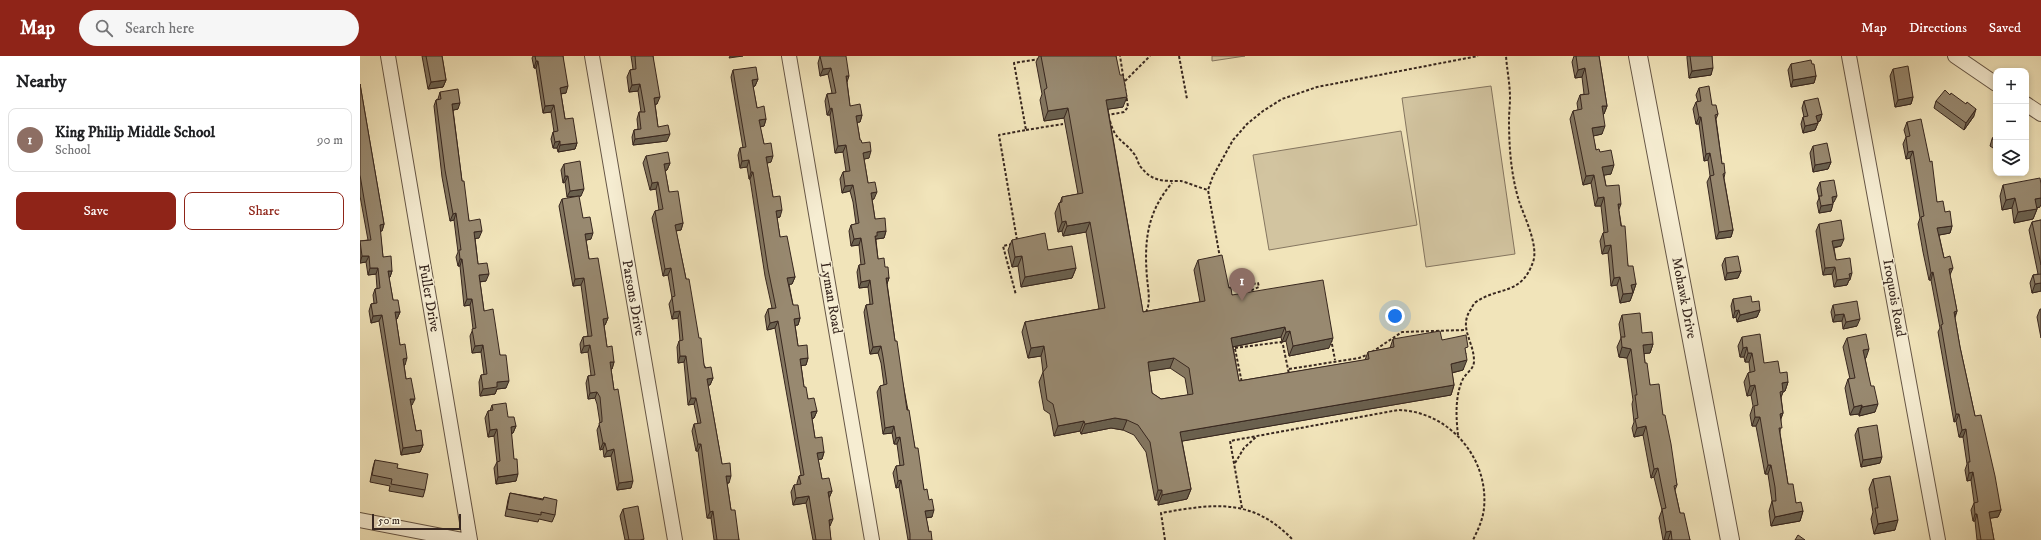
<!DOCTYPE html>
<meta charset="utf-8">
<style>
body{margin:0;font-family:"IM FELL DW Pica",serif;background:#f6f6f6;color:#202124}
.controls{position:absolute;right:12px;top:12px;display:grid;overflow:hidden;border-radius:8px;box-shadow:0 2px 6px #0003}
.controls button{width:36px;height:36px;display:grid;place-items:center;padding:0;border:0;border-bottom:1px solid #e0e0e0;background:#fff;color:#202124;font:20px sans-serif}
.scale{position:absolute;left:12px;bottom:10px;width:89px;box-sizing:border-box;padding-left:4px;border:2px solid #38271f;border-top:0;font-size:11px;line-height:14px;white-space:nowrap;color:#38271f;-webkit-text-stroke:3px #f6edd2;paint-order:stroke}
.you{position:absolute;left:1035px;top:260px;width:14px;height:14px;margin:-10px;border:3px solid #fff;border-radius:50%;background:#1a73e8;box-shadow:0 0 0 6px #1a73e833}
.badge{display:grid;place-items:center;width:26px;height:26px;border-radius:50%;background:#8f2418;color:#fff;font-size:13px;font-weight:700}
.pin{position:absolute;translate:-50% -33px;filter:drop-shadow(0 1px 2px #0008)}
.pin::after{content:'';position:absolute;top:21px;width:14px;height:12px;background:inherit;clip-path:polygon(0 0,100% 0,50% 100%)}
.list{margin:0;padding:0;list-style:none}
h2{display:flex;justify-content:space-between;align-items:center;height:52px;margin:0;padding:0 16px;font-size:17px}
h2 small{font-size:13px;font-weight:400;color:#757577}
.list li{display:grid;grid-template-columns:26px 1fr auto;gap:12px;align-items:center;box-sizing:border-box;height:64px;margin:0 8px 8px;padding:0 8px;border:1px solid #e0e0e0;border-radius:8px}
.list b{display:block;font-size:15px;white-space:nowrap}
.list p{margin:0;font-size:13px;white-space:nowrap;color:#757577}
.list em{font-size:13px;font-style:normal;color:#757577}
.actions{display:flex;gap:8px;padding:12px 16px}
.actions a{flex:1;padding:9px 0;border:1px solid #8f2418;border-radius:8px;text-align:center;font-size:14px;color:#8f2418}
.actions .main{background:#8f2418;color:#fff}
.icon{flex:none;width:22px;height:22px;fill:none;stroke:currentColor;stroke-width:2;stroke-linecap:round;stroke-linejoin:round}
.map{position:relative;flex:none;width:1681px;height:484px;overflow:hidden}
header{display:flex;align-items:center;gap:24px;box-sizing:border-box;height:56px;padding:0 20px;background:#8f2418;color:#fff}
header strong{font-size:19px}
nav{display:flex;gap:22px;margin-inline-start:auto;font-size:14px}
.search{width:280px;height:36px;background:#f6f6f6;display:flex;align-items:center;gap:10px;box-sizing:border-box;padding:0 14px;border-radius:22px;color:#757577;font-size:15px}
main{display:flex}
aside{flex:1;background:#fff}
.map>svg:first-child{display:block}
.green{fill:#d2c4a0;stroke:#857660}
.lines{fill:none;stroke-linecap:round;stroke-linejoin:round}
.minor-casing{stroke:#665646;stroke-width:16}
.tertiary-casing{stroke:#665646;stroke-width:20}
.path{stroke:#38271f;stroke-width:2;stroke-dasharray:3 2;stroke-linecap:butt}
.minor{stroke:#f6edd2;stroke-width:14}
.tertiary{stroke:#f6edd2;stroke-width:18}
.wall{fill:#837660;stroke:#38271f;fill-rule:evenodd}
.shaded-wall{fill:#6a604e;stroke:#38271f}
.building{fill:#988970;stroke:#38271f;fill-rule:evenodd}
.labels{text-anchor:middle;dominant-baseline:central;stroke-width:3;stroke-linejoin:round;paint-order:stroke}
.street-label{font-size:14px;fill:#38271f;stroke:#f6edd2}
</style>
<header>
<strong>Map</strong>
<div class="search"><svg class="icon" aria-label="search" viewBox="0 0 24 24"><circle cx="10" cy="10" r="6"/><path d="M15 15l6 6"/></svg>Search here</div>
<nav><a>Map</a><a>Directions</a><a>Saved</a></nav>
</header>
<main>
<aside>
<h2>Nearby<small></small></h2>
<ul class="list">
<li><span class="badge" style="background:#8d6e63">1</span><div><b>King Philip Middle School</b><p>School</p></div><em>90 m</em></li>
</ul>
<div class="actions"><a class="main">Save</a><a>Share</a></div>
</aside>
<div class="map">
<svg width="1681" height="484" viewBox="0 0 1681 484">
<rect width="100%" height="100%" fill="#f1e4ba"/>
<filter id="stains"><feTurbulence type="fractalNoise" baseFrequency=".005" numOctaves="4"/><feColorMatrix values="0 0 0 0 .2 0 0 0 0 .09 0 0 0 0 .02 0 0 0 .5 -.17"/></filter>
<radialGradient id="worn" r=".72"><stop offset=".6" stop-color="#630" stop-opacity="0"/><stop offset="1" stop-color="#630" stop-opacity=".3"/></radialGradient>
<path class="green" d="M852 0H885L852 5Z
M1131 30 1155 198 1066 211 1042 42Z
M1041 75 1057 169 909 194 893 99Z"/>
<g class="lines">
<defs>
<path id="minor" d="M28 0 110 484
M232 0 315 484
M429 0 512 484
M1489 0 1578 484
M1595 0 1636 28
M1666 48 1681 58
M0 464 103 484"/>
<path id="tertiary" d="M1278 0 1370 484"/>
</defs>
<use href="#minor" class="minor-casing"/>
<use href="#tertiary" class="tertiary-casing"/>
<path class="path" d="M819 0 827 43
M765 25 790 0
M749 60 748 59 764 56 768 51 760 0
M750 65C755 85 764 84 775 99 777 102 778 107 780 110 792 126 803 125 821 125 826 126 840 132 848 134
M666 74 703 68
M657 184 639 79 666 74 654 7 680 3
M652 188 643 190 656 239
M860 202 848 134 853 120 873 84 887 68 903 55 922 43 957 31 1118 0
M884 224 885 229
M868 232 898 227 899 231 882 238
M786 256C791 247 788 233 787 222 784 185 787 156 812 127
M971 283 975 304
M874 288 882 327
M875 292 921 286 923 289 929 318
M1012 296 1042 276 1105 274
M929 313 999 302 1009 298
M1098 379C1096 362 1095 341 1102 325 1105 317 1114 314 1114 305 1114 285 1098 272 1111 253 1112 251 1114 247 1116 246 1139 230 1161 240 1173 206 1179 190 1164 160 1159 145 1151 119 1149 91 1149 64 1149 57 1150 49 1150 42 1150 28 1147 14 1146 0
M875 407 884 392 896 381
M882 452 870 385 1038 354C1088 355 1129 401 1124 452 1123 463 1118 474 1113 484
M805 484 801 457C853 448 892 441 933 484"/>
<use href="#minor" class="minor"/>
<use href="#tertiary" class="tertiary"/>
</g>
<path class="wall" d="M62 0H82L86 24 83 31 68 33Z
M173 0H203L206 37 201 38 205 63 217 87 215 93 198 96 197 92H193L191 83 193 76H194L191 56 183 57 176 12H174L172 2Z
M271 0H293L297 48H295L298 71 307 85 273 89 272 81 274 74 278 73 277 63 279 56H281L278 35 269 36 267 21 270 14 273 13Z
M460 0 487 26 490 50 502 59 500 66H497L500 84 502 87 509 102 504 103 508 127 514 143H512L515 163 526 175 524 182 516 183V184L518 203 525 211 529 222 527 227 535 285 555 392 564 434 572 461 566 462 569 476 572 484H548L539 431 536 432 533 417 536 410H540L537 388H534L532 377 523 378 517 336 520 330 524 329 521 307 518 297 510 298 504 256 506 249 510 248 508 231 499 232 497 216 499 209H501L499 189 491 190 489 175 491 169 496 168 493 146 490 135 482 137 480 123 483 116 486 115 483 96 475 97 470 59H467L465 45 467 38 472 37 468 18 460 20 458 7Z
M679 0H756L763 51 748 53 783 256 840 246 834 214 838 204 869 232 872 239 969 292 929 300 926 285 922 286 921 281 873 291 879 325 1005 304 1008 296 1030 292 1033 283 1082 284 1106 297 1103 314 1092 317 1094 329 1091 339 822 385 831 433 827 443 798 449V444H795L786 396 774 379 763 374 751 372 721 378 720 375 694 380 690 358 684 354 679 326 683 316 681 300 668 302 662 276 665 266 739 253 726 176 703 180 702 175 698 176 695 157 699 147H700L702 141 718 138 704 62 684 65 680 44 682 38 676 6ZM810 312 825 322 828 339 801 343 792 337 789 315Z
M1214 0H1239L1247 50 1244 58H1243L1242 78 1233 80 1236 94 1240 96 1251 118 1244 119 1246 130 1259 155 1268 210 1276 228 1270 245 1260 247 1257 229 1251 230 1248 197 1242 198 1240 185 1243 177 1244 176 1241 150H1235L1231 127 1223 129 1210 63 1213 55 1218 54 1217 47 1220 39 1224 38 1222 21 1215 22 1212 6Z
M1327 0H1352L1351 19 1329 22 1327 2Z
M1431 8H1452L1456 20 1454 27 1431 31 1428 14Z
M1533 13 1553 41 1551 48 1535 51 1530 20Z
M373 14 398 23 395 30 393 31 397 52 406 63 404 70 400 71 404 88 411 106 407 107 413 141 420 161 417 162 420 181 435 221 432 228H429L433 249 440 262 438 269H435L438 290 448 302 446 309H441L444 331 448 343 457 355 454 362 452 363 455 382 464 396 462 403H458L462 423 472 435 469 442 470 470H469L471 484H453L446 447 433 449 431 436 434 429H437V427L439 420 441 419 415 272 407 274 405 260 408 253 412 252 405 220 390 123H389L387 111 380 112 378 99 380 92H383L371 21Z
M0 28 24 168 22 175H20L23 201 32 215 30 221 29 222 33 244 40 256 37 263H36L40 289 45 309H44L46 323 52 349 51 350 56 375 63 389 60 396 41 399 19 265 11 267 9 255 11 248 14 247 13 239 15 233 17 232 16 218 8 219 6 206 0 207V185L8 184 0 140Z
M1339 32 1352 49 1358 58 1356 63 1362 108 1365 117 1364 122 1373 174 1371 181 1356 183 1347 126 1350 120 1348 104 1344 105 1339 68H1336L1333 53 1336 46H1338L1336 39Z
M80 36 98 53 93 54 102 125 109 165 119 182H115L118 208 126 225 120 226 124 255 140 299 146 332 137 333 135 338 120 340 119 326 121 319H124L121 296 112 297 110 280 113 273 110 249 104 250 100 210H98L96 201 98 196 94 164 90 165 82 121 74 50 76 44 78 43Z
M1590 39 1614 60 1604 74 1574 52 1576 45Z
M1444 45 1462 58 1460 65 1458 66V67L1455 74 1443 77 1441 68 1443 61H1444L1442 52Z
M1547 66 1577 146 1585 156 1592 170 1590 177 1579 179 1584 202 1590 219 1597 255 1595 262 1600 291 1615 360 1641 454 1638 461 1630 462 1634 484H1617L1615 465H1613L1611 454 1614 447V446L1611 424 1607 425 1605 414 1607 408 1603 381H1599L1596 365 1594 366 1578 276 1580 272 1571 224H1569L1563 196 1558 168 1560 162 1550 102 1546 103 1543 88 1546 81 1544 74Z
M1636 77V94L1630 90 1632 83Z
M1453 90 1471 106 1468 113 1453 116 1450 97Z
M286 100 310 107 307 114 305 115 309 136 323 167 321 174 316 175 344 309 353 322 350 329H348L362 408 369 427H367L371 454 379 484H354L351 462H347L338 395H336L332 375 334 368H338L334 348 328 349 324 306 318 307 317 291 319 285H320L318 262 312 263 309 248 312 242 308 219 303 220 292 162 295 155 299 154 296 133 290 134 283 107Z
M204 108 221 140 207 141 205 126 203 127 201 114Z
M1460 126 1474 146 1473 147 1471 155 1459 157 1457 147 1459 142 1457 133Z
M1643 129 1680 151 1677 152V153L1673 163 1654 167 1652 152 1642 154 1640 140Z
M202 143 231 183 226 184 229 203 248 262 245 269H244L247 291 254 306 252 313H251L254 334 271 432 257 434 251 400 244 401 243 393 240 394 237 374 240 367 237 348 235 342 228 343 226 327 228 320 231 319 228 296 221 297 220 288 223 281 228 280 221 229 213 230 199 150Z
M1681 164V235L1672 237 1670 227 1673 219 1678 218 1669 174 1672 166Z
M1459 168 1481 190 1474 192 1476 204 1490 224H1489L1487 229 1474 231 1472 218 1463 219 1456 175Z
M652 184 688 194 716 212 712 222 661 231 658 210 652 211 648 194Z
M1365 202 1381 215 1378 222 1365 224 1362 209Z
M1373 243 1392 246 1400 254 1397 261 1377 266 1376 261 1373 262 1371 250Z
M1473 249 1497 270 1483 273 1482 265 1473 266 1471 256Z
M1680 253H1681V282L1677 261Z
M1262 259 1293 288 1290 297H1284L1285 307 1290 329 1303 359 1317 429 1315 434 1320 457 1330 484H1303L1299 462 1302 454 1294 421 1291 422 1283 379 1274 381 1272 372 1274 366 1272 348 1273 344 1267 302 1259 301 1257 291 1261 282 1259 268Z
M1382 281 1404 307 1420 317 1428 326 1425 335 1423 336 1421 341 1423 357 1421 363 1420 377 1428 428 1436 447 1443 455 1440 465 1411 470 1409 455 1412 445 1408 418H1405L1396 370H1392L1390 359 1393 350 1391 339 1387 340 1384 326 1388 317 1390 316 1389 306H1385L1384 301H1380L1378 290Z
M1487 282 1506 302H1505L1515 356 1499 360V358L1490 359 1485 332 1488 323H1490L1483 291Z
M132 349 148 361 156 370 153 377 151 378 156 425 136 428 134 412 137 406 134 380 128 381 125 362 128 355H130Z
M1498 372 1520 407 1501 411 1495 379Z
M15 404 37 412 65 434 63 441 29 435 30 430 10 426 13 411Z
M1513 423 1535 474 1514 478 1511 463 1513 456 1509 433Z
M150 437 183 443 184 441 195 459 192 466 179 463 178 466 145 460 148 444Z
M263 453 284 484H265L260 460Z"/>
<path class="shaded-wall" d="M370 0H383L369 2Z
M176 5H178L176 12H174Z
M471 12 468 18 460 20 463 13Z
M1225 12 1222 21 1215 22 1218 14Z
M1353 12 1351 19 1329 22 1332 15Z
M486 20H489L487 26Z
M1456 20 1454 27 1431 31 1433 24Z
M398 23 395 30 390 31 392 24Z
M86 24 83 31 68 33 71 26Z
M280 28 278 35 269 36 272 29Z
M208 30 206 37 197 38 200 32Z
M300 41 297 48 292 49 294 42Z
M767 41 763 51 743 54 746 44Z
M1553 41 1551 48 1535 51 1538 44Z
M100 47 98 53 90 55 92 48Z
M194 49 191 56 183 57 185 50Z
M1242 50H1247L1244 58 1239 59Z
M472 52 470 59H467L470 53Z
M708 52 704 62 684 65 688 55Z
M1616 53 1614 60 1604 74 1606 67Z
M1462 58 1460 65 1454 67 1456 60Z
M502 59 500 66 494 67 496 60Z
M1339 61H1341L1339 68H1336Z
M406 63 404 70 397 71 399 64Z
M1458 67 1455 74 1443 77 1445 70Z
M1245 70 1242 78 1229 81 1232 72Z
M310 78 307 85 273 89 275 83Z
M200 85 197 92H193L195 86Z
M217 87 215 93 198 96 200 89Z
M486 89 483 96 475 97 478 90Z
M511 95 509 102 500 104 503 97Z
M1553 95 1550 102 1546 103 1548 96Z
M1350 97 1348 104 1344 105 1346 98Z
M413 100 411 106 404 108 406 101Z
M389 104 387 111 380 112 382 105Z
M1471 106 1468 113 1453 116 1455 109Z
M310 107 307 114 302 115 304 108Z
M1254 109 1251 118 1239 120 1242 111Z
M391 116H393L390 123H389Z
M1234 119 1231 127 1223 129 1226 120Z
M205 120H208L205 126 203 127Z
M298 126 296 133 290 134 292 127Z
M493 129 490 135 482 137 485 130Z
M224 133 221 140 207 141 210 135Z
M517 136 514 143 508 144 511 137Z
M1477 140 1474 146 1469 147 1472 141Z
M1244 141 1241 150H1235L1238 142Z
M1655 142 1652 152 1642 154 1646 144Z
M1681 142V148L1680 151 1671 153 1675 143Z
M1258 148H1261L1258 156Z
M1473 148 1471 155 1459 157 1461 150Z
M1677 153 1673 163 1654 167 1658 156Z
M422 154 420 161 414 162 416 155Z
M96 157 94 164 90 165 93 158Z
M706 165 702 175 698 176 702 166Z
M730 166 726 176 703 180 707 170Z
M323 167 321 174 313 175 315 169Z
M24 168 22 175H17L20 169Z
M1592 170 1590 177 1574 180 1577 172Z
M1373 174 1371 181 1356 183 1359 176Z
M122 175 119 182 112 183 114 176Z
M526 175 524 182 516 183 515 186 513 187 517 176Z
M233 177 231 183 223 185 225 178Z
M501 182 499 189 491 190 494 183Z
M1484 183 1481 190 1470 192 1472 185Z
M1251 189 1248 197 1242 198 1245 190Z
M2 200H9L6 206 0 207Z
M662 200 658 210 652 211 655 201Z
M100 203H102L100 210H98Z
M1475 211 1472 218 1463 219 1465 212Z
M10 212H18L16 218 8 219Z
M311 212 308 219 303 220 305 213Z
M716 212 712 222 661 231 665 221Z
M1593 212 1590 219 1589 213Z
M28 215H32L30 221 26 222Z
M1381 215 1378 222 1365 224 1367 217Z
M1573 216 1571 224H1569L1571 217Z
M1492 217 1490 224H1489L1487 229 1474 231 1477 224 1489 218Z
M129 218 126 225 117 226 119 219Z
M435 221 432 228 425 229 427 222Z
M1260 221 1257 229 1251 230 1254 222Z
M224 222 221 229 213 230 215 223Z
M526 222H529L527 228Z
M510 224 508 231 499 232 501 226Z
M1681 227V235L1672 237 1675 228Z
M1276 228 1273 237 1271 229Z
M1273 237 1270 245 1260 247 1263 238Z
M107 243H112L110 249 104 250Z
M1379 254 1376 261 1373 262 1375 255Z
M1400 254 1397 261 1377 266 1380 259Z
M320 255 318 262 312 263 314 256Z
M1597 255 1594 262V256Z
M35 256H40L37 263H33Z
M1484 258 1482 265 1473 266 1475 259Z
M22 259 19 265 11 267 13 260Z
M248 262 245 269 240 270 243 263Z
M440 262 438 269 432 270 434 263Z
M1500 263 1497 270 1483 273 1486 266Z
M418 265 415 272 407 274 410 267Z
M925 271 921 281 867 292 871 282Z
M930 275 926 285 922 286 926 276Z
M973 282 969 292 929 300 933 290Z
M1293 288 1290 297 1280 298 1283 289Z
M123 289 121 296 112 297 115 290Z
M230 289 228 296 221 297 224 290Z
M521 290 518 297 510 298 513 291Z
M684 290 681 300 668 302 671 292Z
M1262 291 1271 293 1267 302 1259 301Z
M1387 291 1384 301H1380L1383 292Z
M1509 293 1506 302 1500 303 1503 294Z
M1388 297H1392L1389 306H1385Z
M320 300H326L324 306 318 307Z
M47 302 45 309 40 310 43 303Z
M448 302 446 309 438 310 440 303Z
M814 302 810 312 784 316 788 306Z
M1107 304 1103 314 1087 318 1091 308Z
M250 306H254L252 313H248Z
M353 322 350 329H345L347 323Z
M149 325 146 332 137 333 135 338 120 340 123 333 137 326Z
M1428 326 1425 335 1423 336 1420 344 1417 345 1422 327Z
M1094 329 1091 339 817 386 820 376Z
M1395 329 1391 339 1387 340 1390 330Z
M237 336 235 342 228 343 230 337Z
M331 342H336L334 348 328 349Z
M50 343H55L52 349 48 350Z
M1518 348 1515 356 1499 360 1502 351Z
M1502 349 1499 358 1490 359 1494 351Z
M457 355 454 362 449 363 451 356Z
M1423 357 1419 366 1420 358Z
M1596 358H1599L1596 365 1594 366Z
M1395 361H1400L1396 370H1392Z
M755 362 767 364 763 374 751 372 721 378 725 368Z
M724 365 720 375 694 380 698 370Z
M156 370 153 377 148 378 151 371Z
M534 370 532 377 523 378 525 372Z
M1286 370 1283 379 1274 381 1277 372Z
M137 373 134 380 128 381 130 374Z
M1606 373 1603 381H1599L1602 374Z
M540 381 537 388H534L536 382Z
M243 387H245L243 393 240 394Z
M338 388H341L338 395H336Z
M63 389 60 396 41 399 43 392Z
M254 393 251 400 244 401 247 395Z
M464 396 462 403 455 404 457 397Z
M1522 401 1520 407 1501 411 1503 404Z
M1408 409H1411L1408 418H1405Z
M1298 412 1294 421 1291 422 1294 413Z
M1613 416 1611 424 1607 425 1609 417Z
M158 418 156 425 136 428 138 421Z
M366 420H371L369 427H364Z
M541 424 539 431 536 432 538 425Z
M273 425 271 432 257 434 259 427Z
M831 433 827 443 798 449 802 439Z
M798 434H802L798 444H795Z
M472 435 469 442 468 436Z
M449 440 446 447 433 449 436 442Z
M574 454 572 461 563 462 565 455Z
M1641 454 1638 461 1626 463 1629 456Z
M353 455 351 462H347L350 456Z
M1443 455 1440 465 1411 470 1415 461Z
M1615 458H1617L1615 465H1613Z
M473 463 470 470 466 471 469 464Z
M1538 464 1535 474 1514 478 1518 468Z
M1311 475 1308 484H1304L1306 476Z"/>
<path class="building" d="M66 0H82L86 24 71 26Z
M175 0H203L208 30 200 32 205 63 213 62 217 87 200 89V85L195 86 193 76 198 75 194 49 185 50 178 5H176Z
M275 0H293L300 41 294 42 298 71 308 69 310 78 275 83 274 74 281 73 279 56H285L280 28 272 29 270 14 276 13Z
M460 0H486L489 20H486L490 50 500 48 502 59 496 60 500 84H501L502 87 510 86 511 95 503 97 508 127 515 126 517 136 511 137 515 163 525 162 526 175 517 176V180H515L518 203 524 202 525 211H528L529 222H526L535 285H537L547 354H549L555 392H558L564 434 567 433 569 444 572 443 574 454 565 455 569 476 571 475 572 484H550V478L541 424 538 425 536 410 544 409 540 381 536 382 534 370 525 372 520 330 527 328 523 301 521 290 513 291 506 249 513 248 510 224 501 226 499 209 505 208 501 182 494 183 491 169 499 167 495 140 493 129 485 130 483 116 490 115 486 89 478 90 472 52 470 53 467 38 476 37 471 12 463 13Z
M681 0H756L760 19H763L767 41 746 44 783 256 845 245 838 204 862 199 869 232H871L872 239 963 224 973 282 933 290 930 275 926 276 925 271 871 282 879 325 1009 303 1008 296 1034 291 1033 283 1080 275 1082 284 1106 279 1108 291 1105 292 1107 304 1091 308 1094 329 820 376 831 433 802 439V434H798L790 386 778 369 767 364 755 362 725 368 724 365 698 370 693 348 687 344 683 316 687 311 684 290 671 292 665 266 745 252 730 166 707 170 706 165 702 166 699 147 702 146V141L723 137 708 52 688 55 684 34 687 32ZM814 302 829 312 833 338 801 343 792 337 788 306Z
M1216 0H1239L1247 50H1242L1245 70 1232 72 1236 94 1239 93 1240 96 1251 94 1254 109 1242 111 1246 130 1259 129 1261 148H1258L1261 170H1265L1268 210H1273L1276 228 1271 229 1273 237 1263 238 1260 221 1254 222 1251 189 1245 190 1243 177 1248 176 1244 141 1238 142 1234 119 1226 120 1213 55 1222 53 1220 39 1229 38 1225 12 1218 14Z
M1330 0H1352L1353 12 1332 15Z
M1451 4 1452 8H1454L1456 20 1433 24 1431 8Z
M1548 10 1553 41 1538 44 1533 13Z
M396 11 398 23 392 24 397 52 404 50 406 63 399 64 404 88 411 87 413 100 406 101 411 129 413 141 420 140 422 154 416 155 420 181 427 180 435 221 427 222 433 249H438L440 262 434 263 438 290 447 289 448 302 440 303 444 331H446L448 343 454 342 457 355 451 356 455 382 462 381 464 396 457 397 462 423 469 422 472 435 468 436 473 463 469 464 471 484H456L449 440 436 442 434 429 441 428 439 420 444 419 418 265 410 267 408 253 416 252 408 213 393 116H391L389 104 382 105 380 92 386 91 373 14Z
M0 28 24 168 20 169 23 201 31 200 32 215H28L33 244H38L40 256H35L40 289 45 288 47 302 43 303 46 323 51 322 55 343H50L56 375 61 374 63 389 43 392 22 259 13 260 11 248 17 247 15 233 20 232 18 212H10L9 200H2L0 185 11 184 0 119Z
M1349 30 1352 49H1356L1358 58 1355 59 1362 108 1364 107 1365 117 1363 118 1373 174 1359 176 1350 120 1354 119 1350 97 1346 98 1341 61H1339L1336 46 1341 45 1339 32Z
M98 33 100 47 92 48 102 125H104L109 165 120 163 122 175 114 176 118 208 127 207 129 218 119 219 124 255 133 253 140 299H146L149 325 137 326V331L123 333 121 319 127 318 123 289 115 290 112 273 116 272 112 243H107L102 203H100L99 194H101L96 157 93 158 85 114 76 44 81 43 80 36Z
M1585 34 1590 39 1591 37 1606 48 1607 46 1616 53 1606 67 1576 45Z
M1458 42 1462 58 1456 60 1458 67 1445 70 1443 61 1448 60 1444 45Z
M1561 63 1570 106 1572 105 1577 146 1583 145 1585 156 1590 155 1592 170 1577 172 1584 202 1590 200 1593 212 1589 213 1597 255 1594 256 1600 291 1615 360 1621 359 1635 420 1641 454 1629 456 1634 484H1621L1617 458H1615L1614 447 1618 446 1613 416 1609 417 1608 406H1610L1606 373 1602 374 1599 358H1596L1581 269 1583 268 1573 216 1571 217 1566 188 1561 161 1564 160 1553 95 1548 96 1546 81 1550 80 1547 66Z
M1636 77V85L1632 83Z
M1467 87 1471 106 1455 109 1453 90Z
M308 96 310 107 304 108 309 136 318 135 323 167 315 169 326 223H329L339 282H341L344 309 345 312 351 311 353 322 347 323 362 408 370 407 371 420H366L371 454H375L379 484H357L353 455 350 456 341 388H338L334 368 341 367 336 342H331L326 300H320L319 285 323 284 320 255 314 256 312 241 315 240 311 212 305 213 295 155 303 153 298 126 292 127 286 100Z
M220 105 224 133 210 135 208 120H205L204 108Z
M1680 122 1681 128V142L1675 143 1677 153 1658 156 1655 142 1646 144 1643 129Z
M1474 124 1477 140 1472 141 1473 148 1461 150 1459 140H1462L1460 126Z
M219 140 223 162 230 161 233 177 225 178 229 203 238 202 248 262 243 263 247 291 252 290 254 306H250L254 334 258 333 273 425 259 427 254 393 247 395 245 387H243L239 367 242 366V362L240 341 237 336 230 337 228 320 235 319 230 289 224 290 223 281 232 280 224 222 215 223 202 143Z
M1481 164 1484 183 1472 185 1476 204 1490 202 1492 217 1489 218 1490 222 1477 224 1475 211 1465 212 1459 168Z
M1681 164V209L1672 166Z
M685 177 688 194 712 190 716 212 665 221 662 200 655 201 652 184Z
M1378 200 1381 215 1367 217 1365 202Z
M1681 218V227L1675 228 1673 219Z
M1391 240 1392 246 1399 245 1400 254 1380 259 1379 254 1375 255 1373 243Z
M1497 245 1500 263 1486 266 1484 258 1475 259 1473 249Z
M1280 257 1282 277 1292 276 1293 288 1283 289 1285 307H1287L1290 329 1299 328 1303 359H1305L1311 388 1317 429 1314 430 1320 457H1324L1330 484H1312L1311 475 1306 476 1302 453 1306 452 1298 412 1294 413 1286 370 1277 372 1275 363 1278 362 1275 339H1277L1271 293 1262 291 1261 281H1265L1262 259Z
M1400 278 1404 307 1418 305 1420 317 1427 316 1428 326 1422 327 1423 335 1420 336 1423 357 1420 358 1422 372H1419L1428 428H1433L1436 447 1441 446 1443 455 1415 461 1412 445H1416L1415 431 1411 409H1408L1400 361H1395L1394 350 1398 349 1395 329 1390 330 1388 317 1395 315 1392 297H1388L1387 291 1383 292 1382 281Z
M1506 278 1509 293 1503 294 1511 330H1514L1518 348 1502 351V349L1494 351 1488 323 1495 322 1487 282Z
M146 347 148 361H154L156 370 151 371 154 403H157L158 418 138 421 137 406 140 405 137 373 130 374 128 355 133 354 132 349Z
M1517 369 1522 401 1503 404 1498 372Z
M15 404 38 408 37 412 68 418 65 434 31 428 32 423 12 419Z
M1530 420 1538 464 1518 468 1515 452H1518L1513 423Z
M150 437 183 444 184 441 197 444 195 459 181 456V459L147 453Z
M278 450 284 483 280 484H269L263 453Z
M1438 479 1445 484H1435Z"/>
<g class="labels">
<g class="street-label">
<text transform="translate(69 242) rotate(80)">Fuller Drive</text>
<text transform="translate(273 242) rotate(80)">Parsons Drive</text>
<text transform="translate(471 242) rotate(80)">Lyman Road</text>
<text transform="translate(1324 242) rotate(79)">Mohawk Drive</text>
<text transform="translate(1534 242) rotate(80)">Iroquois Road</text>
</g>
</g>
<rect width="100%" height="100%" filter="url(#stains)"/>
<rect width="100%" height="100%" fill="url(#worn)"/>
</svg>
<div class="controls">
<button>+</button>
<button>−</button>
<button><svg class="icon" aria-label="layers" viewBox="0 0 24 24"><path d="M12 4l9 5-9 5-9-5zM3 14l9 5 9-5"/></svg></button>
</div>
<div class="scale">50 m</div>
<div class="you"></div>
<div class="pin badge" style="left:882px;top:245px;background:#8d6e63">1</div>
</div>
</main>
